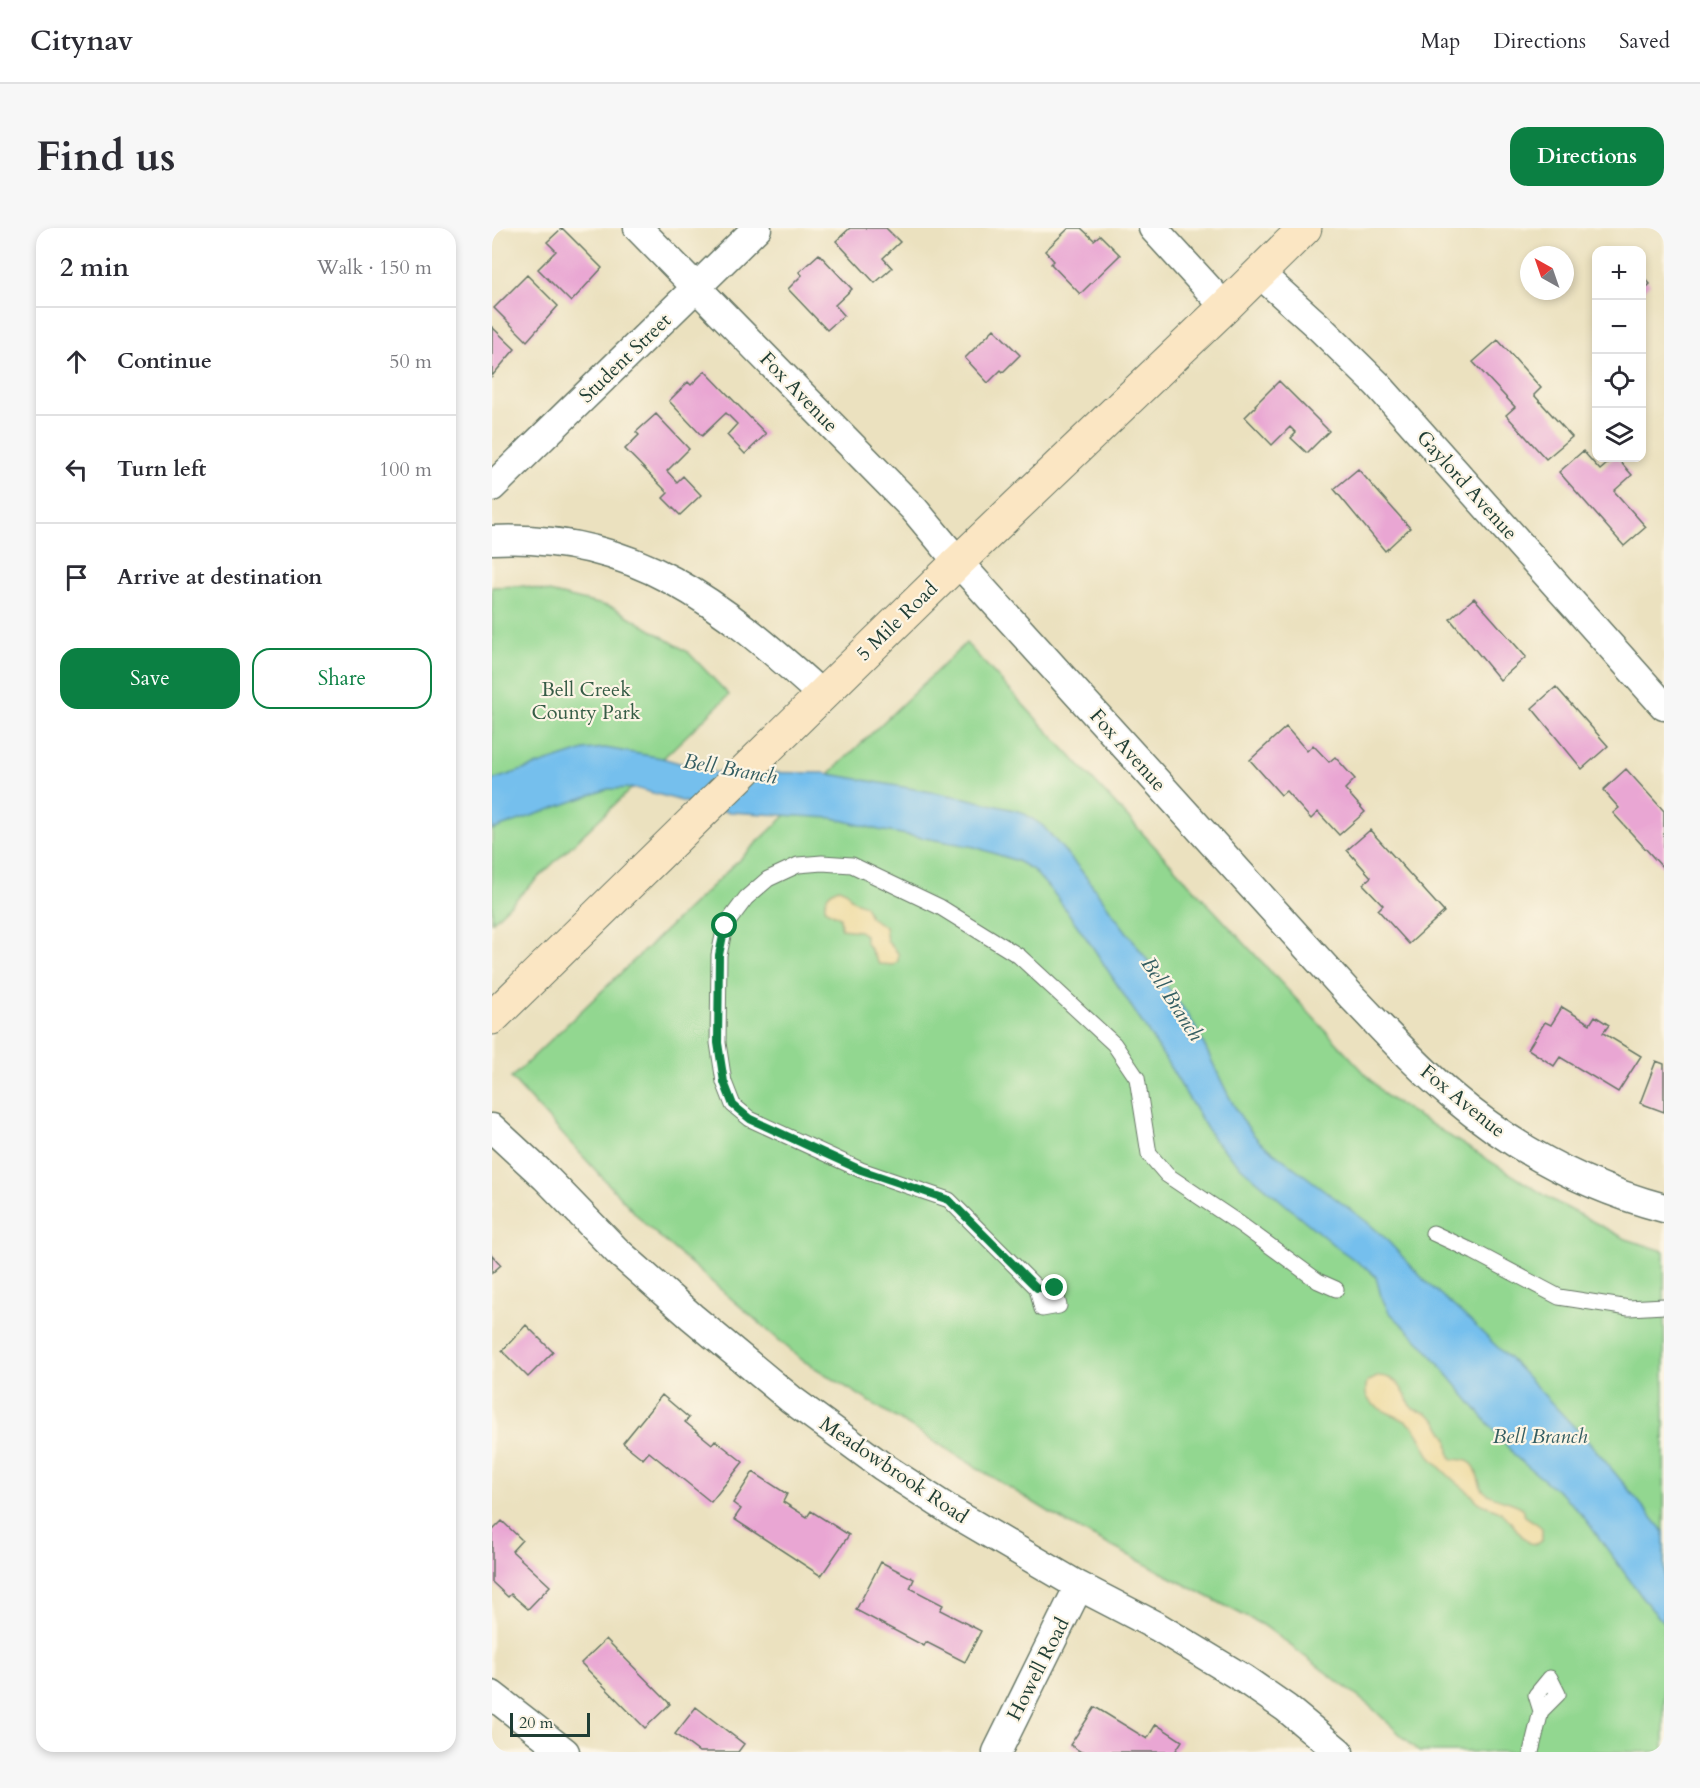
<!DOCTYPE html>
<meta charset="utf-8">
<style>
body{margin:0;font-family:Cardo,serif;background:#f7f7f7;color:#2b2b33}
.controls{position:absolute;right:18px;top:18px;display:grid;overflow:hidden;border-radius:12px;box-shadow:0 3px 9px #0003}
.controls button{width:54px;height:54px;display:grid;place-items:center;padding:0;border:0;border-bottom:2px solid #e1e1e2;background:#fff;color:#2b2b33;font:30px sans-serif}
.compass{position:absolute;left:1028px;top:18px;width:54px;height:54px;border-radius:50%;background:#fff;box-shadow:0 3px 9px #0003;rotate:320deg}
.scale{position:absolute;left:18px;bottom:15px;width:80px;box-sizing:border-box;padding-left:6px;border:3px solid #1f3d34;border-top:0;font-size:16px;line-height:21px;white-space:nowrap;color:#1f3d34;-webkit-text-stroke:4px #fcf5e5;paint-order:stroke}
.stop{position:absolute;width:18px;height:18px;margin:-14px;border:4px solid #0b8043;border-radius:50%;background:#fff}
.stop.end{background:#0b8043;border-color:#fff;box-shadow:0 2px 6px #0008}
.list{margin:0;padding:0;list-style:none}
h2{display:flex;justify-content:space-between;align-items:center;height:78px;margin:0;padding:0 24px;font-size:26px}
h2 small{font-size:20px;font-weight:400;color:#7c7c81}
.list li{display:grid;grid-template-columns:39px 1fr auto;gap:18px;align-items:center;box-sizing:border-box;height:108px;padding:0 24px;border-top:2px solid #e1e1e2}
.list b{display:block;font-size:22px;white-space:nowrap}
.list em{font-size:20px;font-style:normal;color:#7c7c81}
.actions{display:flex;gap:12px;padding:18px 24px}
.actions a{flex:1;padding:14px 0;border:2px solid #0b8043;border-radius:18px;text-align:center;font-size:21px;color:#0b8043}
.actions .main{background:#0b8043;color:#fff}
.icon{flex:none;width:33px;height:33px;fill:none;stroke:currentColor;stroke-width:2;stroke-linecap:round;stroke-linejoin:round}
.map{position:relative;flex:none;width:1172px;height:1524px;overflow:hidden;border-radius:18px}
header{display:flex;align-items:center;gap:36px;box-sizing:border-box;height:84px;padding:0 30px;background:#fff;border-bottom:2px solid #e1e1e2}
header strong{font-size:28px}
nav{display:flex;gap:33px;margin-inline-start:auto;font-size:21px}
.intro{display:flex;align-items:center;justify-content:space-between;box-sizing:border-box;height:144px;padding:0 36px}
h1{margin:0;font-size:42px}
.button{padding:15px 27px;border-radius:18px;background:#0b8043;color:#fff;font-size:21px;font-weight:700}
main{display:flex;gap:36px;padding:0 36px}
aside{flex:1;background:#fff;border-radius:18px;box-shadow:0 3px 9px #0003}
.map>svg:first-child{display:block}
.green{fill:#92d790;stroke:#588a62;stroke-width:1.5}
.sand{fill:#eeda9e;stroke:#868c69;stroke-width:1.5}
.water{fill:#74bfed;stroke:#4a7e90;stroke-width:1.5}
.building{fill:#e9a6d3}
.lines{fill:none;stroke-linecap:round;stroke-linejoin:round}
.lane-casing{stroke:#667665;stroke-width:17}
.street-casing{stroke:#667665;stroke-width:31}
.secondary-casing{stroke:#667665;stroke-width:35}
.lane{stroke:#fff;stroke-width:15}
.street{stroke:#fff;stroke-width:28}
.secondary{stroke:#fbe6c3;stroke-width:33}
.route{stroke:#0b8043;stroke-width:8}
.labels{text-anchor:middle;dominant-baseline:central;stroke-width:4.5;stroke-linejoin:round;paint-order:stroke}
.street-label{font-size:20px;fill:#1f3d34;stroke:#fcf5e5}
.park-label{font-size:20px;fill:#365c46;stroke:#fcf5e5}
.water-label{font-size:21px;font-style:italic;fill:#345e62;stroke:#fcf5e5}
</style>
<header>
<strong>Citynav</strong>
<nav><a>Map</a><a>Directions</a><a>Saved</a></nav>
</header>
<div class="intro"><h1>Find us</h1><a class="button">Directions</a></div>
<main>
<aside>
<h2>2 min<small>Walk · 150 m</small></h2>
<ul class="list">
<li><svg class="icon" aria-label="ahead" viewBox="0 0 24 24"><path d="M12 20V5M6 11l6-6 6 6"/></svg><div><b>Continue</b></div><em>50 m</em></li>
<li><svg class="icon" aria-label="left" viewBox="0 0 24 24"><path d="M17 20v-9H6M10 6l-5 5 5 5"/></svg><div><b>Turn left</b></div><em>100 m</em></li>
<li><svg class="icon" aria-label="arrive" viewBox="0 0 24 24"><path d="M6 21V4h12l-3 4 3 4H6"/></svg><div><b>Arrive at destination</b></div></li>
</ul>
<div class="actions"><a class="main">Save</a><a>Share</a></div>
</aside>
<div class="map">
<svg width="1172" height="1524" viewBox="0 0 1172 1524">
<rect width="100%" height="100%" fill="#fcf5e5"/>
<filter id="ink" filterUnits="userSpaceOnUse"><feTurbulence type="fractalNoise" baseFrequency=".0167" numOctaves="2"/><feDisplacementMap in="SourceGraphic" scale="12" xChannelSelector="R" yChannelSelector="G"/><feConvolveMatrix kernelMatrix="1 2 1 2 8 2 1 2 1" color-interpolation-filters="sRGB"/></filter>
<filter id="wash" filterUnits="userSpaceOnUse"><feTurbulence type="fractalNoise" baseFrequency=".008" numOctaves="4" result="noise"/><feDisplacementMap in="SourceGraphic" scale="24" xChannelSelector="R" yChannelSelector="G"/><feGaussianBlur stdDeviation="1.35" result="paint"/><feColorMatrix in="noise" values="0 0 0 0 0 0 0 0 0 0 0 0 0 0 0 0 0 1.4 0 .05"/><feComposite in="paint" operator="in"/></filter>
<g filter="url(#wash)">
<rect width="100%" height="100%" fill="#ebe1bf"/>
<path class="green" d="M32 358 123 380 196 424 237 467 0 694V359Z
M474 415 895 869 1062 973 1134 1011 1172 1023V1524H927L878 1478 774 1399 575 1295 310 1132 153 996 19 850Z"/>
<path class="sand" d="M347 660 354 663 360 672 373 677 378 689 393 699 395 713 406 725V733L402 737 387 736 373 713V707L367 703 349 701 348 689 334 682C330 672 337 663 347 660Z
M887 1148C909 1149 911 1165 921 1181L935 1185 945 1193 956 1211 957 1224 960 1231C965 1232 970 1231 975 1233 989 1238 983 1256 993 1264 1003 1272 1018 1272 1029 1279L1033 1288 1044 1295 1050 1300V1313L1044 1316 1037 1315C1026 1306 1020 1293 1009 1284 1003 1280 995 1279 988 1275 983 1272 980 1266 975 1263 963 1254 951 1243 941 1232 932 1222 929 1205 919 1197 905 1184 866 1182 875 1154Z"/>
<path class="water" d="M113 520 170 530 219 544 332 545 473 570 530 584 551 598 588 641 696 787C722 829 734 877 768 914L875 994 893 1010 933 1053 974 1089 1024 1137 1103 1221 1172 1304V1395L1156 1377 1091 1288 1073 1269 1025 1230 930 1116 897 1084 889 1068 884 1049 878 1043 843 1018 813 993 749 939 721 911 669 824 602 721 564 668 541 642 525 633 483 619 387 602 341 590 237 584 215 580 143 560 116 561 0 602V552L92 522Z"/>
<g id="blocks">
<path class="building" d="M70 0 110 40 79 74 46 41 64 23 55 14Z
M358 0H394L408 14 391 30 400 40 383 55 344 13Z
M577 0H589L602 12 608 7 628 27 588 66 559 36 562 33 553 23Z
M327 26 360 61 343 77 352 87 335 102 296 61 310 47 307 44Z
M35 47 66 78 35 113 2 80Z
M1150 47 1158 56 1150 64Z
M0 99 23 121 0 148Z
M502 101 528 127 511 144 509 142 496 155 473 130Z
M1006 112 1049 160 1042 167 1080 209 1054 231 1014 187 1023 179 981 134Z
M213 143 274 206 253 226 235 207 245 196 234 185 210 208 177 173 196 154 199 157Z
M787 153 837 203 815 225 799 210 804 205 798 199 780 217 753 189 764 178 763 177Z
M164 186 197 221 175 243 185 254 191 248 209 267 188 287 171 270 176 265 133 221 147 207 144 204Z
M1091 223 1108 242 1122 230H1125L1140 247 1122 263 1154 299 1132 318 1067 244Z
M866 241 918 300 893 323 842 261Z
M982 370 1034 429 1008 452 958 391Z
M1064 459 1116 518 1090 541 1040 480Z
M794 499 815 523 821 517 837 534 843 529 863 551 853 561 873 584 847 607 826 584 819 591 794 563 789 567 758 532Z
M1134 541 1172 583V641L1121 585 1127 580 1111 562Z
M878 602 952 684 917 716 886 682 891 677 871 656 879 649 855 622Z
M1070 779 1098 796 1103 788 1117 797 1111 805 1149 828 1126 864 1068 829 1062 838 1036 821 1053 794 1059 797Z
M1164 833 1172 836V884L1148 875Z
M0 1027 9 1037 0 1045Z
M34 1097 61 1124 36 1149 10 1123Z
M170 1167 197 1190 193 1194 220 1216 223 1212 251 1234 219 1274 157 1224 151 1231 131 1215Z
M261 1244 295 1266 291 1274 315 1289 319 1283 357 1307 329 1348 242 1291 249 1281 241 1275Z
M10 1293 30 1312 20 1323 58 1358 36 1381 19 1366 16 1369 0 1354V1303Z
M389 1334 422 1351 418 1360 451 1377 448 1382 489 1403 473 1434 434 1414 432 1418 364 1382Z
M114 1411 178 1476 153 1500 89 1435Z
M204 1479 252 1516 246 1524H207L183 1506Z
M603 1479 655 1511 664 1496 690 1513 683 1524H589L578 1517Z"/>
</g>
</g>
<g filter="url(#ink)">
<use href="#blocks" fill-opacity="0" stroke="#667665" stroke-width="1.5"/>
<g class="lines">
<defs>
<path id="lane" d="M941 1005 982 1024 1067 1069 1137 1080 1172 1078
M545 1060 550 1081 567 1078 563 1060H545L457 972 369 942 258 891 241 877 232 854 226 815 227 727 233 698 254 670 276 651 306 637 330 635 360 637 448 679 527 728 622 816 645 850 657 926 675 947 748 996 826 1053 844 1061
M1039 1524 1049 1483 1044 1467 1058 1450 1066 1466 1049 1483"/>
<path id="street" d="M146 0 422 281 466 334 860 769C893 803 924 838 960 868 1022 921 1094 959 1172 980
M661 0 733 79
M767 45 828 100 885 156 1172 478
M0 259 265 0
M0 312C142 305 230 376 330 467
M0 900 53 949 125 1023 200 1089 300 1172 390 1238 459 1283 587 1358 666 1399 752 1451 794 1480 847 1524
M0 1467 73 1524
M505 1524 587 1358"/>
<path id="secondary" d="M0 790 466 334 733 79 813 0"/>
</defs>
<use href="#lane" class="lane-casing"/>
<use href="#street" class="street-casing"/>
<use href="#secondary" class="secondary-casing"/>
<use href="#lane" class="lane"/>
<use href="#street" class="street"/>
<use href="#secondary" class="secondary"/>
</g>
</g>
<g class="lines" filter="url(#ink)">
<path class="route" d="M233 698 227 727 226 815 232 854 241 877 258 891 369 942 457 972 545 1060H563"/>
</g>
<g class="labels">
<g class="street-label">
<text transform="translate(133 130) rotate(-44)">Student Street</text>
<text transform="translate(307 164) rotate(46)">Fox Avenue</text>
<text transform="translate(975 257) rotate(48)">Gaylord Avenue</text>
<text transform="translate(405 393) rotate(-44)">5 Mile Road</text>
<text transform="translate(636 522) rotate(48)">Fox Avenue</text>
<text transform="translate(971 873) rotate(39)">Fox Avenue</text>
<text transform="translate(402 1242) rotate(34)">Meadowbrook Road</text>
<text transform="translate(546 1441) rotate(-63)">Howell Road</text>
</g>
<g class="park-label">
<text x="94" y="461">Bell Creek<tspan x="94" dy="23">County Park</tspan></text>
</g>
<g class="water-label">
<text transform="translate(238 541) rotate(10)">Bell Branch</text>
<text transform="translate(680 771) rotate(57)">Bell Branch</text>
<text x="1048" y="1208">Bell Branch</text>
</g>
</g>
</svg>
<div class="controls">
<button>+</button>
<button>−</button>
<button><svg class="icon" aria-label="locate" viewBox="0 0 24 24"><circle cx="12" cy="12" r="6"/><path d="M12 2v4M12 18v4M2 12h4M18 12h4"/></svg></button>
<button><svg class="icon" aria-label="layers" viewBox="0 0 24 24"><path d="M12 4l9 5-9 5-9-5zM3 14l9 5 9-5"/></svg></button>
</div>
<svg class="compass" viewBox="-18 -18 36 36"><path d="M0-13l5 13h-10z" fill="#e53935"/><path d="M0 13l5-13h-10z" fill="#7c7c81"/></svg>
<div class="scale">20 m</div>
<div class="stop" style="left:233px;top:698px"></div>
<div class="stop end" style="left:563px;top:1060px"></div>
</div>
</main>
